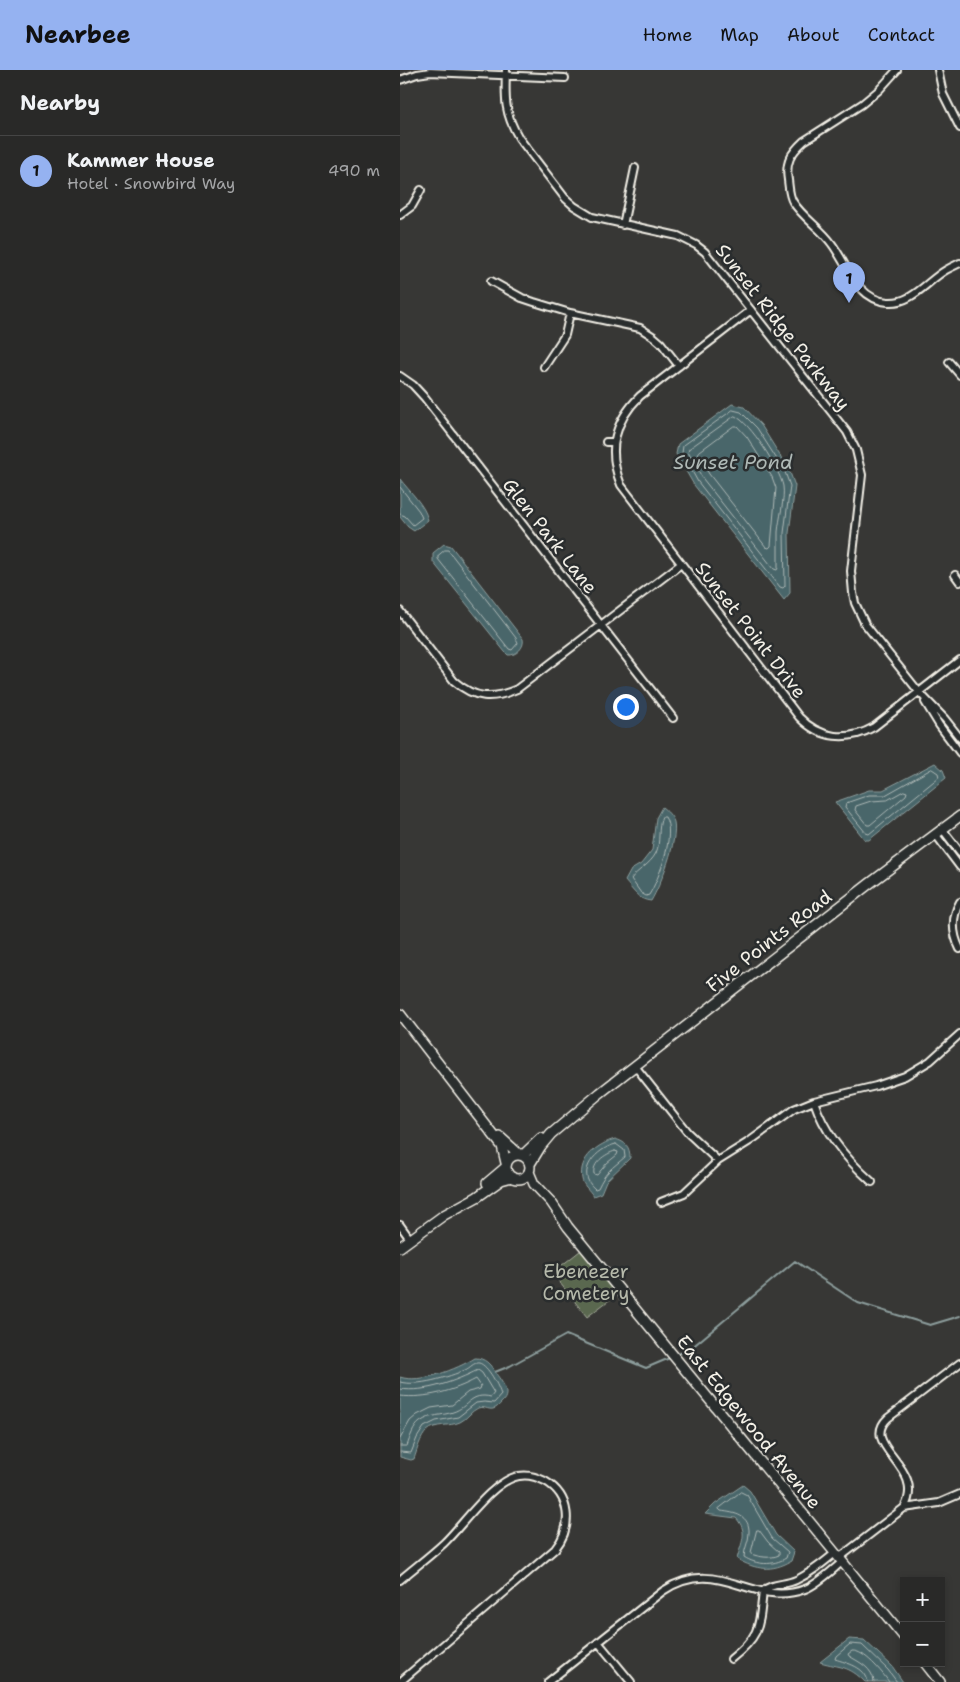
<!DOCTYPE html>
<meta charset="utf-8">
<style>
body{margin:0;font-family:"Shantell Sans",sans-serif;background:#313130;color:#f1f3f6}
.controls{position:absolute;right:15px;bottom:15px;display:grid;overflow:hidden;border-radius:0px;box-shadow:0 2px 8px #0003}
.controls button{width:45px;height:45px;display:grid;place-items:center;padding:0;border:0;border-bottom:1px solid #454545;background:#292928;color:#f1f3f6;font:25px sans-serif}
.you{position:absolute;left:225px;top:636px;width:18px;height:18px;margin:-12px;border:4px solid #fff;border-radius:50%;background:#1a73e8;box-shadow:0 0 0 8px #1a73e833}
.badge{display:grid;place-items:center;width:32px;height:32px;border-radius:50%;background:#95b2f1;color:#111;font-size:16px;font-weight:700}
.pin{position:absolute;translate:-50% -41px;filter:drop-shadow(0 1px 2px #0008)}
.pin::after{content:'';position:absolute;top:26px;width:18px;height:15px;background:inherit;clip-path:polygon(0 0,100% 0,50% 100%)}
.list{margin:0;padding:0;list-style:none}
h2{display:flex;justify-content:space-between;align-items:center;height:65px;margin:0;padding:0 20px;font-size:21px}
h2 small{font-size:16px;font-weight:400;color:#a5a6a8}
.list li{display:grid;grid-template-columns:32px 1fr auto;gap:15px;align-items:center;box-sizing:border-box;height:70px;padding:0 20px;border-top:1px solid #454545}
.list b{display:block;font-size:19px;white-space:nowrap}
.list p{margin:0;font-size:16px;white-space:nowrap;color:#a5a6a8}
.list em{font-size:16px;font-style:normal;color:#a5a6a8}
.map{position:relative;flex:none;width:560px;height:1612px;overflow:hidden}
header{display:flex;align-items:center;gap:30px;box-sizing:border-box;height:70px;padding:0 25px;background:#95b2f1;color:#111}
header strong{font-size:24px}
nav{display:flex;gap:28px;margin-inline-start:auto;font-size:18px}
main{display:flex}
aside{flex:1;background:#292928}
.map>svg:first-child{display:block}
.green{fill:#5a6850;stroke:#a7ac9c}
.water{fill:#48666b;stroke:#8d9e9d}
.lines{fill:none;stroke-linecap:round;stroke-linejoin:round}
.shore{stroke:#afb9b6;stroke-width:1}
.stream{stroke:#8d9e9d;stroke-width:2}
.street-casing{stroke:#f4f1e8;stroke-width:10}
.secondary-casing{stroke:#f4f1e8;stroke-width:12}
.street{stroke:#2a2d2e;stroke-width:6}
.secondary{stroke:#2a2d2e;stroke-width:9}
.labels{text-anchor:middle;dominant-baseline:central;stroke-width:5;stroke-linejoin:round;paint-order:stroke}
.street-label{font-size:19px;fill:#f4f1e8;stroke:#2a2d2e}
.park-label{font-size:19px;fill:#b6baab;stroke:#2a2d2e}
.water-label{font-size:20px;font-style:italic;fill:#afb9b6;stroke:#2a2d2e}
</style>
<header>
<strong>Nearbee</strong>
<nav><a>Home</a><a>Map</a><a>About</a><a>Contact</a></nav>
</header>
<main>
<aside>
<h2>Nearby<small></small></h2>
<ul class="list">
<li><span class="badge">1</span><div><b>Kammer House</b><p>Hotel · Snowbird Way</p></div><em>490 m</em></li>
</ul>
</aside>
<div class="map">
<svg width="560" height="1612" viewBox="0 0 560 1612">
<rect width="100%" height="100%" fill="#373735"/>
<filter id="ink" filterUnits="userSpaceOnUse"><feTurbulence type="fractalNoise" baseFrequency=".02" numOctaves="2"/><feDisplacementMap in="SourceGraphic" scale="10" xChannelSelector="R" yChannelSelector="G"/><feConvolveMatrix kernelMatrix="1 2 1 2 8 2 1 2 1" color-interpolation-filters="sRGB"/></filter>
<g filter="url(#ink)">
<path class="green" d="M185 1177 221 1221 187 1247 152 1203Z"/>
<path class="water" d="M332 334 344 337 361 355 389 400 395 416 389 463 390 523 384 530 294 415 276 384 278 374Z
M0 409C9 421 25 435 28 450L14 461 8 457 0 447Z
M44 474 51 476 123 569C125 577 116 586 108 585L105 582 33 492V483Z
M535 693 543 700 546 708 469 770H465L435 732 469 720H483Z
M262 737C267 741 272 746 274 752 278 771 261 814 251 831 238 830 233 820 225 811L231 800 241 794 252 780 256 748Z
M215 1069C226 1072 230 1077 230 1088L206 1111 201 1123 193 1126C190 1120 183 1116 182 1109 178 1088 198 1074 215 1069Z
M75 1288C85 1288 90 1294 95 1302 101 1311 112 1323 102 1332 99 1335 97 1338 93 1339 88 1340 84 1336 78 1338 71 1341 67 1349 60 1352 49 1357 36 1353 27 1361 20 1367 17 1381 14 1389L11 1390 0 1387V1307C20 1314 57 1299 75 1288Z
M343 1415 350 1421 376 1465 394 1482 391 1491C372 1502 356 1500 337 1489 341 1473 349 1462 336 1448L305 1444 315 1434Z
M449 1569 464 1570 492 1596 503 1612H465C448 1595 441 1598 420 1592Z"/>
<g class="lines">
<path class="shore" d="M333 340 341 342 357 358 385 402 390 416 384 463 385 516 383 518 380 517 298 412 282 383 283 376Z
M335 346C350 352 380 400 383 416 385 429 379 449 378 462 378 474 378 486 378 498L377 500 374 499 303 409 288 382 289 379Z
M334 356H337L347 367 372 407 376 418 371 476 369 478 366 477 309 404 298 384 299 382Z
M0 417 19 441 22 448 13 455 5 446 0 444
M45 480H48L116 568 118 573 112 580 109 579 38 489V486Z
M532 699 538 703 539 707 469 764 466 763 445 737 446 733 469 725H485Z
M504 721 507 722 506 725 470 755H467L455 740 456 736 471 731 487 730Z
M262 747H265C276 764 259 809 249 825L246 826 241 823 231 809C237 800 250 795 256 783 261 772 257 758 262 747Z
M216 1074 224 1080 225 1087C211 1099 206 1101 198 1118L195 1119C174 1102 197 1078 216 1074Z
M215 1081 218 1082 217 1085 207 1093 197 1105 194 1104C192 1093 205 1084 215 1081Z
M0 1312C17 1317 49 1307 65 1300 70 1298 74 1292 79 1293 88 1295 99 1317 101 1325L94 1333 84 1332 76 1333 58 1347 36 1351 24 1357 17 1368 11 1383 0 1382
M0 1319C26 1323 55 1311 78 1300L82 1303 94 1323 91 1327C70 1322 69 1337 53 1342 42 1346 31 1344 20 1352 13 1357 10 1368 7 1376H0
M0 1326C25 1329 54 1321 76 1309L81 1316 80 1319 68 1322 52 1335 31 1338 17 1345 10 1351 0 1369
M341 1422 347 1425 372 1468 388 1482 386 1488C373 1496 356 1495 344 1487 344 1479 349 1471 349 1463 350 1445 335 1443 321 1441L319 1439Z
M357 1460H359L368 1472 379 1482V1485C371 1489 359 1487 351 1484Z
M468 1612C466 1597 447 1593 435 1589L436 1586 450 1574 462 1575 488 1600 497 1612
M474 1612C473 1598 459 1592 449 1586L448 1584 452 1581C464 1580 482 1602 489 1612"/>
<path class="stream" d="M276 1285 290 1279 395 1191 458 1233 530 1255 560 1246
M95 1302 110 1296 166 1265 246 1298 272 1287"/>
<defs>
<path id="street" d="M106 0C105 28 104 43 119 68L165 128 174 136 192 147 278 166 296 175 305 182 447 362 456 380 462 405 451 501 453 523 455 533 465 554 519 622 545 649 560 668
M497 0 479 20 462 34 404 71C391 83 385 92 388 110 389 117 389 126 393 132 403 148 421 158 432 174 447 194 457 230 488 232 512 234 527 211 546 200 551 197 556 195 560 193
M538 0 543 24 560 58
M0 10 17 4 30 2 165 8
M0 145 12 136 21 120
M223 155 235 98
M91 211 122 228 134 232 170 243 240 258 254 267 261 273 279 296
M351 240 240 326C214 352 207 380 221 415L399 647C420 669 448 672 474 657L560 590
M549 292 560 305
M144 297 165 265 170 243
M0 306 13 315 24 327 273 648
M206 372H214
M555 505 560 512
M0 541 54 611C75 629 92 630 117 619L281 494
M525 632 539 655 560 683
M543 760 560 782
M536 765 560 797
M560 832C551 848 552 863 560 879
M235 996 288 1063 318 1091
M414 1031C424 1062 447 1090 472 1112
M261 1132 284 1123 318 1091 350 1071 394 1039 414 1031 476 1016 505 1006 530 991 560 964
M0 1155 10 1169
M504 1438C528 1397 458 1376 488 1348L560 1293
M439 1488 504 1438 539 1433 560 1424
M0 1510C14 1498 30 1486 44 1473 63 1455 93 1410 119 1406 128 1404 137 1407 145 1411 171 1426 173 1457 155 1479L0 1612
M363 1521C372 1513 386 1515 396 1510 411 1503 423 1493 435 1483
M198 1572 231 1612
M331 1589C361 1565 359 1557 363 1521
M148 1612 263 1521C319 1484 352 1539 405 1519 418 1514 431 1501 442 1492"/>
<path id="secondary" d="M0 944 102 1076 106 1093
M100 1067 119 1084
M106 1097a12 12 0 1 1 24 0a12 12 0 1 1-24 0Z
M123 1085 141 1068
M130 1094 141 1076 151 1064 200 1023 469 814 560 746
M129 1102 134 1114 151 1132 168 1157 504 1567
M87 1113 106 1097
M0 1177 44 1145 77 1127 101 1110 112 1107
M525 1593 540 1612"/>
</defs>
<use href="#street" class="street-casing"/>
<use href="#secondary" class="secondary-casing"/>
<use href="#street" class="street"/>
<use href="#secondary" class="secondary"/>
</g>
</g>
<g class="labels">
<g class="street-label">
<text transform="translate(383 257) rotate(52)">Sunset Ridge Parkway</text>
<text transform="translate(150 466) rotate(52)">Glen Park Lane</text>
<text transform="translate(351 560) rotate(52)">Sunset Point Drive</text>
<text transform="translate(369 871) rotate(-38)">Five Points Road</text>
<text transform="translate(349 1352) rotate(51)">East Edgewood Avenue</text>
</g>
<g class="park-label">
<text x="186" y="1201">Ebenezer<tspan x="186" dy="22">Cometery</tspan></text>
</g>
<g class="water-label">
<text x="333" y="392">Sunset Pond</text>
</g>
</g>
</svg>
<div class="controls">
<button>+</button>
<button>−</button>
</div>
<div class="you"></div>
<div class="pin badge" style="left:449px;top:233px">1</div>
</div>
</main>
